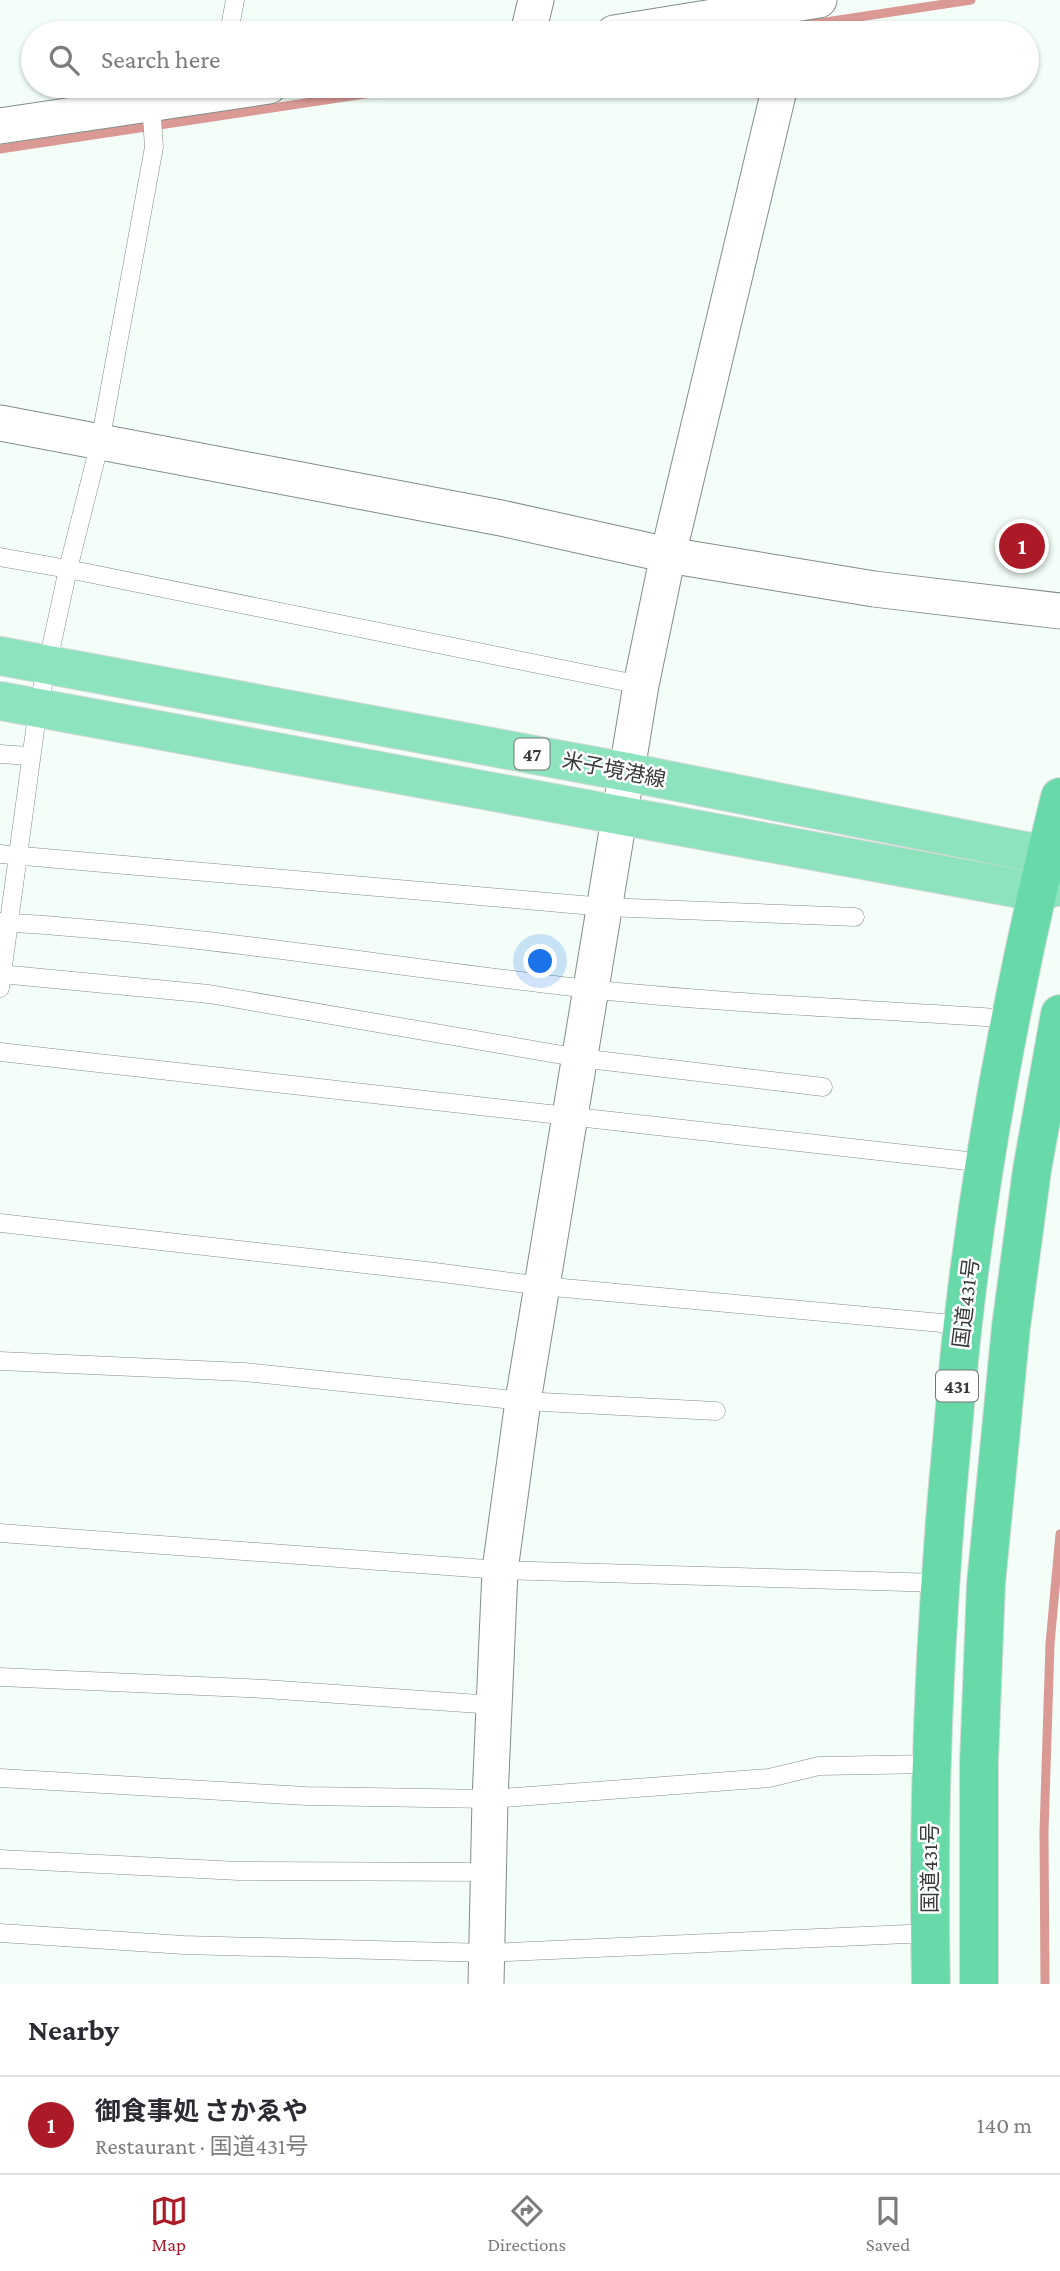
<!DOCTYPE html>
<meta charset="utf-8">
<style>
body{margin:0;font-family:"Crimson Pro","Noto Sans JP",serif;background:#f7f7f7;color:#2b2b33}
.you{position:absolute;left:541px;top:962px;width:24px;height:24px;margin:-18px;border:5px solid #fff;border-radius:50%;background:#1a73e8;box-shadow:0 0 0 10px #1a73e833}
.badge{display:grid;place-items:center;width:46px;height:46px;border-radius:50%;background:#ad1a27;color:#fff;font-size:23px;font-weight:700}
.pin{position:absolute;translate:-50% -50%;border:4px solid #fff;box-shadow:0 2px 7px #0006}
.list{margin:0;padding:0;list-style:none}
h2{display:flex;justify-content:space-between;align-items:center;height:91px;margin:0;padding:0 28px;font-size:30px}
h2 small{font-size:23px;font-weight:400;color:#7c7c81}
.list li{display:grid;grid-template-columns:46px 1fr auto;gap:21px;align-items:center;box-sizing:border-box;height:98px;padding:0 28px;border-top:2px solid #e1e1e2}
.list b{display:block;font-size:26px;white-space:nowrap}
.list p{margin:0;font-size:23px;white-space:nowrap;color:#7c7c81}
.list em{font-size:23px;font-style:normal;color:#7c7c81}
.icon{flex:none;width:38px;height:38px;fill:none;stroke:currentColor;stroke-width:2;stroke-linecap:round;stroke-linejoin:round}
.map{position:relative;flex:none;width:1060px;height:1984px;overflow:hidden}
.search{position:absolute;background:#fff;box-shadow:0 2px 5px #0004;left:21px;right:21px;top:21px;height:77px;display:flex;align-items:center;gap:18px;box-sizing:border-box;padding:0 24px;border-radius:38px;color:#7c7c81;font-size:26px}
.sheet{height:189px;background:#fff}
nav{display:flex;justify-content:space-around;align-items:center;box-sizing:border-box;height:98px;border-top:2px solid #e1e1e2;background:#fff;font-size:19px;color:#7c7c81}
nav a{display:grid;justify-items:center;gap:4px}
nav .on{color:#ad1a27}
.map>svg:first-child{display:block}
.lines{fill:none;stroke-linecap:round;stroke-linejoin:round}
.stream{stroke:#da9994;stroke-width:9}
.service-casing{stroke:#818e87;stroke-width:19}
.minor-casing{stroke:#818e87;stroke-width:37}
.primary-casing{stroke:#d7d8d7;stroke-width:40}
.trunk-casing{stroke:#d7d8d7;stroke-width:40}
.service{stroke:#fff;stroke-width:18}
.minor{stroke:#fff;stroke-width:35}
.primary{stroke:#8ee3bf;stroke-width:38}
.trunk{stroke:#68daaa;stroke-width:38}
.labels{text-anchor:middle;dominant-baseline:central;stroke-width:5;stroke-linejoin:round;paint-order:stroke}
.shield{fill:#fff;stroke:#727674;stroke-width:2}
.shield-label{font-size:19px;font-weight:bold;fill:#363b38}
.street-label{font-size:21px;fill:#363b38;stroke:#fff}
</style>
<div class="map">
<svg width="1060" height="1984" viewBox="0 0 1060 1984">
<rect width="100%" height="100%" fill="#f3fef8"/>
<g class="lines">
<path class="stream" d="M753 33 971 0
M0 149 418 86
M1045 1984 1044 1832 1050 1644 1060 1534"/>
<defs>
<path id="service" d="M229 33 235 0
M0 557 68 569 641 685
M0 754 30 756
M0 854 605 907 855 917
M0 922C197 934 393 967 589 989 730 1004 871 1009 1012 1019
M0 974 209 994 580 1058 823 1087
M0 988 38 708 68 569 100 442 154 147 151 103
M0 1052 985 1163
M0 1223 435 1272 542 1286 963 1325
M0 1361 244 1372 523 1401 716 1411
M0 1533 500 1570 940 1583
M0 1677 265 1689 494 1705
M0 1778 306 1796 490 1799 769 1778 819 1766 931 1764
M0 1859 239 1871 489 1872
M0 1933 184 1945 488 1953 930 1933"/>
<path id="minor" d="M528 33 536 0
M614 33 819 0
M0 126 269 86
M0 423 501 518 668 555 874 589 1060 611
M486 1984 490 1799 500 1570 523 1401 641 685 668 555 780 86"/>
<path id="primary" d="M0 656 627 772 1045 855 1060 864
M0 701 1036 892 1060 886"/>
<path id="trunk" d="M931 1984C927 1813 934 1643 949 1473 954 1423 957 1373 963 1323 983 1146 1017 970 1060 797
M979 1984V1762L986 1584 1011 1327 1032 1170 1060 1014"/>
</defs>
<use href="#service" class="service-casing"/>
<use href="#minor" class="minor-casing"/>
<use href="#primary" class="primary-casing"/>
<use href="#trunk" class="trunk-casing"/>
<use href="#service" class="service"/>
<use href="#minor" class="minor"/>
<use href="#primary" class="primary"/>
<use href="#trunk" class="trunk"/>
</g>
<g class="labels">
<g class="shield">
<rect x="514.5" y="738.5" width="35" height="31" rx="5"/>
<rect x="936" y="1370.5" width="42" height="31" rx="5"/>
</g>
<g class="shield-label">
<text x="532" y="754">47</text>
<text x="957" y="1386">431</text>
</g>
<g class="street-label">
<text transform="translate(614 770) rotate(11)">米子境港線</text>
<text transform="translate(966 1303) rotate(-83)">国道431号</text>
<text transform="translate(930 1868) rotate(-90)">国道431号</text>
</g>
</g>
</svg>
<div class="you"></div>
<div class="pin badge" style="left:1022px;top:546px">1</div>
<div class="search"><svg class="icon" aria-label="search" viewBox="0 0 24 24"><circle cx="10" cy="10" r="6"/><path d="M15 15l6 6"/></svg>Search here</div>
</div>
<section class="sheet">
<h2>Nearby<small></small></h2>
<ul class="list">
<li><span class="badge">1</span><div><b>御食事処 さかゑや</b><p>Restaurant · 国道431号</p></div><em>140 m</em></li>
</ul>
</section>
<nav>
<a class="on"><svg class="icon" aria-label="map" viewBox="0 0 24 24"><path d="M3 6l6-2 6 2 6-2v14l-6 2-6-2-6 2zM9 4v14M15 6v14"/></svg>Map</a>
<a><svg class="icon" aria-label="directions" viewBox="0 0 24 24"><path d="M12 3l9 9-9 9-9-9zM9 14v-3h6M13 9l2 2-2 2"/></svg>Directions</a>
<a><svg class="icon" aria-label="saved" viewBox="0 0 24 24"><path d="M7 4h10v16l-5-4-5 4z"/></svg>Saved</a>
</nav>
